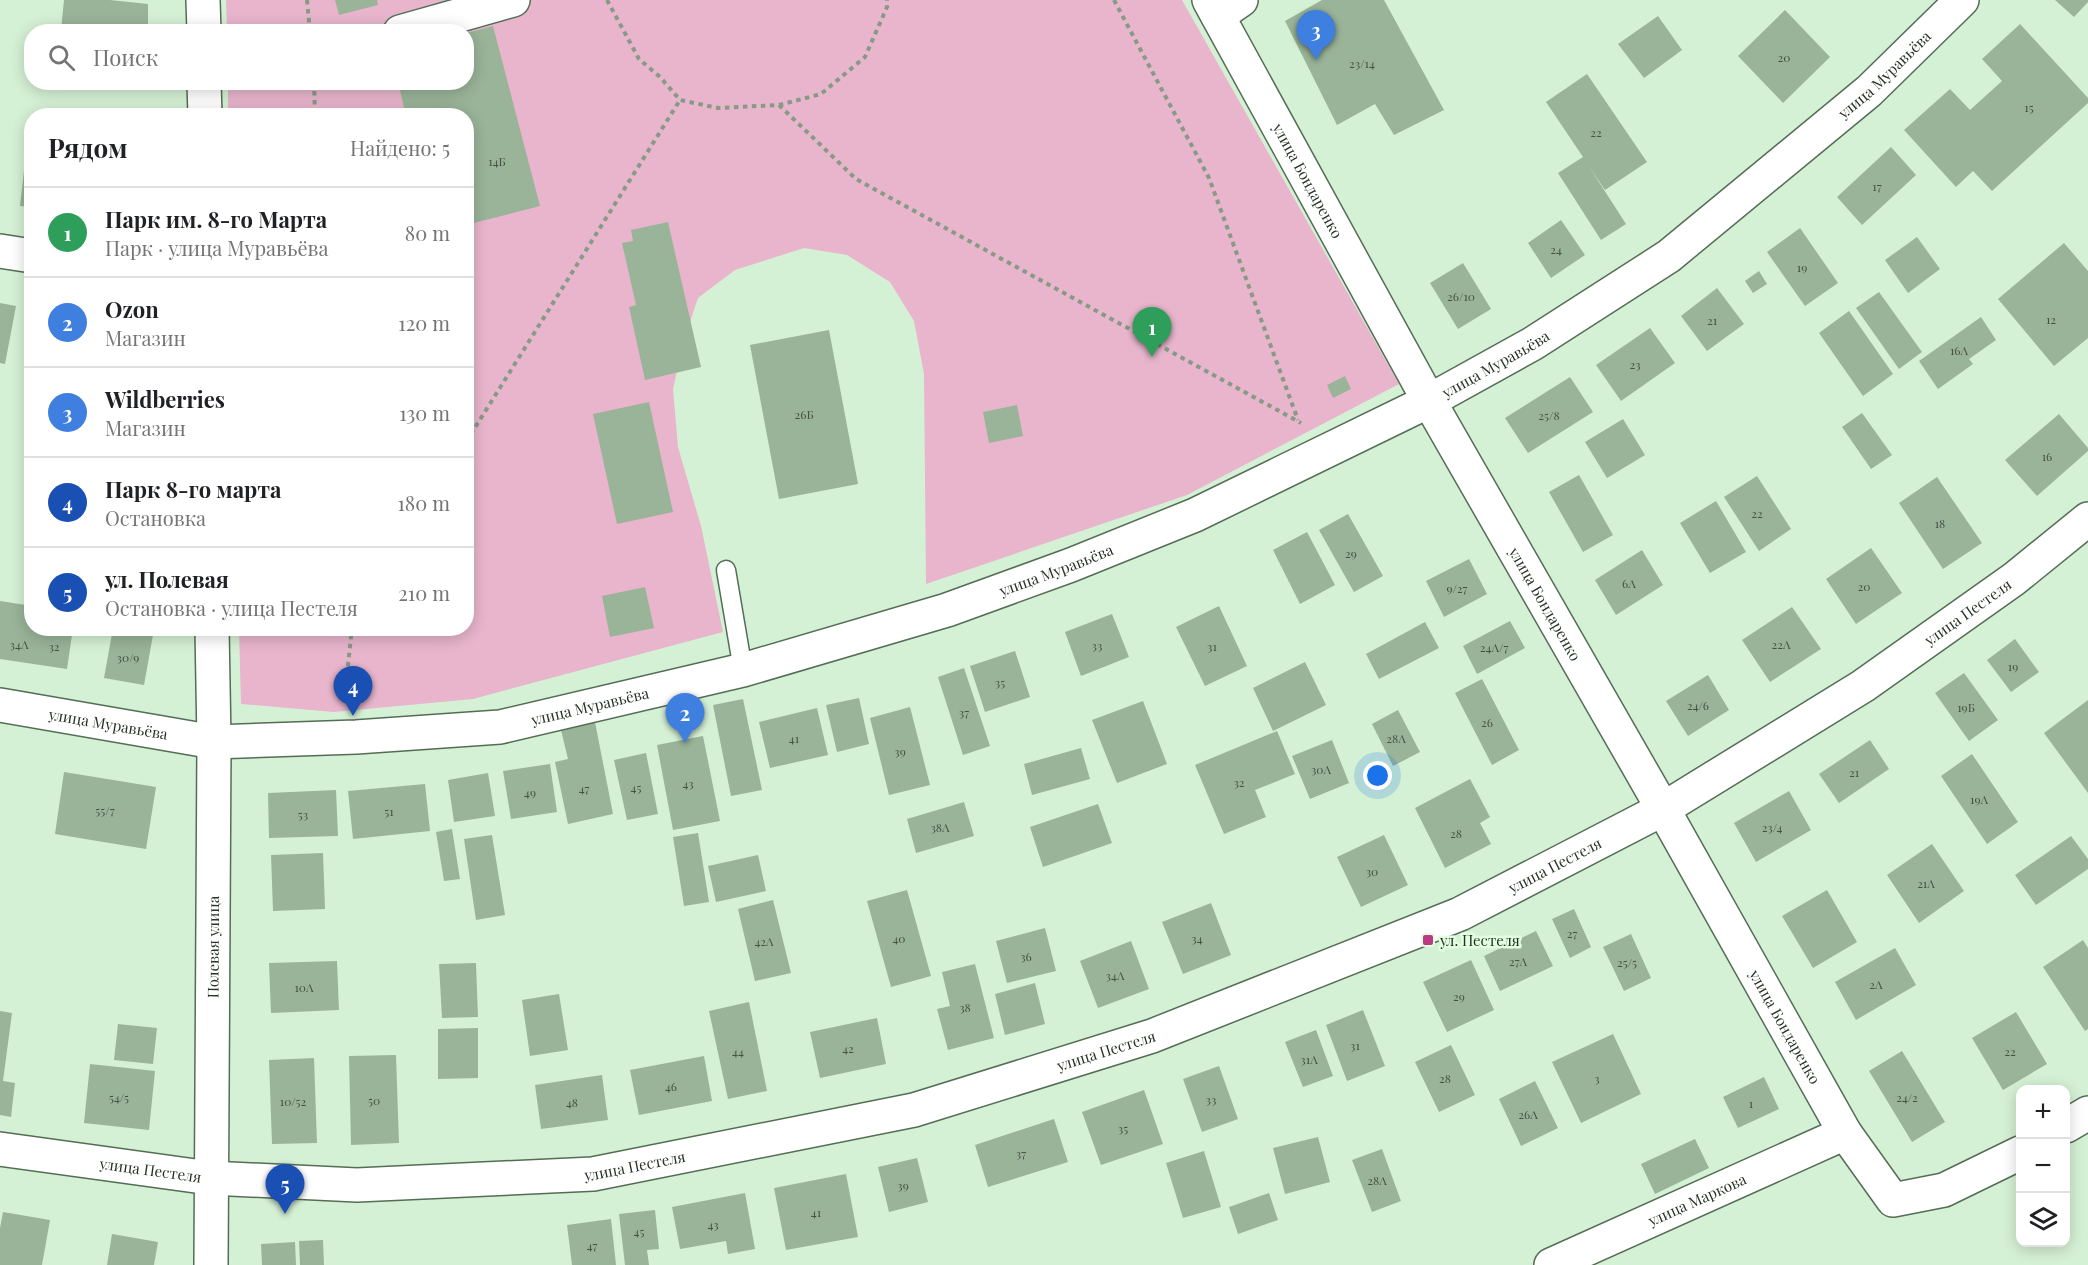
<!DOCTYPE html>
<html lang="ru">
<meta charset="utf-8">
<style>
body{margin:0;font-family:"Playfair Display",serif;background:#f2f2f2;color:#202124}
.controls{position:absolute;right:18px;bottom:18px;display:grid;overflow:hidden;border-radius:12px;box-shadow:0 3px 15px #0003}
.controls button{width:54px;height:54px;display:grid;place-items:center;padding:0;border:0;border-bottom:2px solid #e0e0e0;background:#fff;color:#202124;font:30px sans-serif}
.you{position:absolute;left:1378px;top:776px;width:21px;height:21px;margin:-15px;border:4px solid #fff;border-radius:50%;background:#1a73e8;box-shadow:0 0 0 9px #1a73e833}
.badge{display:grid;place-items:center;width:39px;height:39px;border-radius:50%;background:#bb3a83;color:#fff;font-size:20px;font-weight:700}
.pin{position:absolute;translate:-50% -50px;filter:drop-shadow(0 2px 3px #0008)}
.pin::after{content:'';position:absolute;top:32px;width:21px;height:18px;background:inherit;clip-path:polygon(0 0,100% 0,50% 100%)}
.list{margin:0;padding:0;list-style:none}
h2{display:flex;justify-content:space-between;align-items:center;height:78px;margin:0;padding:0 24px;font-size:26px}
h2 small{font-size:20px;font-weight:400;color:#757577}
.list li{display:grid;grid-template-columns:39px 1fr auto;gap:18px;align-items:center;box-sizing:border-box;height:90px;padding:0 24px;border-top:2px solid #e0e0e0}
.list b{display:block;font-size:22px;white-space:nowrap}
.list p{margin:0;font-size:20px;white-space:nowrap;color:#757577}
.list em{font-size:20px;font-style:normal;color:#757577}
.icon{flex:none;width:33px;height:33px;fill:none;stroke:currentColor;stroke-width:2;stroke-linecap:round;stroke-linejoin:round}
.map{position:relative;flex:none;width:2088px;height:1265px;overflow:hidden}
.search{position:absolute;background:#fff;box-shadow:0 3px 15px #0003;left:24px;top:24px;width:450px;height:66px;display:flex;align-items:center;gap:15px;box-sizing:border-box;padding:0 21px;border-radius:24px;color:#757577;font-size:22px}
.panel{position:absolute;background:#fff;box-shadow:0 3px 15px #0003;left:24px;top:108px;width:450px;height:528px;border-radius:24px}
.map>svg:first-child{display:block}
.green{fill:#e8b5cc}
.building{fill:#99b499}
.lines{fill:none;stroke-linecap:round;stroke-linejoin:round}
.lane-casing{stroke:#546d55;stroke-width:21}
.street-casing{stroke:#546d55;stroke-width:36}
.secondary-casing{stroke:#546d55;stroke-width:36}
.path{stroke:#869a86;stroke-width:4;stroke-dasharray:4.5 4.5;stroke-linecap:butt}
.lane{stroke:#fff;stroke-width:18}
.street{stroke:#fff;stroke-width:33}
.secondary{stroke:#fff;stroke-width:33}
.poi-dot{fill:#bb3a83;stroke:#e3ffe2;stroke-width:2}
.labels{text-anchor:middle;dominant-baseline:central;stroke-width:5;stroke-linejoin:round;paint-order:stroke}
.number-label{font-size:12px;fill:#445244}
.street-label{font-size:15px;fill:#273227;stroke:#e3ffe2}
.poi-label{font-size:15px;fill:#273227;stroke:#e3ffe2;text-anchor:start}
</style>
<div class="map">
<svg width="2088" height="1265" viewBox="0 0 2088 1265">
<rect width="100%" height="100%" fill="#d5f1d5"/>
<path class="green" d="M226 0H1182L1399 384 1187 495 926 584 924 374 914 321 890 282 847 255 804 248 735 270 698 298 684 340 673 389 678 447 701 526 723 632 473 699 334 712 241 704 239 629 466 628V116L228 115V83L466 82V32L227 31Z"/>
<path class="building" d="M64 0H110L148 4V32H76L61 30Z
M335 0H377L378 5 339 15Z
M1322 0H1384L1444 110 1394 135 1375 104 1337 125 1285 21Z
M2055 0H2088V2L2074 17Z
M1785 10 1830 57 1783 103 1738 56Z
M1658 16 1682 50 1644 78 1618 44Z
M2020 24 2088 98V103L1992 191 1973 171 1956 187 1904 130 1950 89 1970 110 2002 81 1982 59Z
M493 26 540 206 466 225V116H406L398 82H466V33Z
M1587 74 1647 162 1605 190 1588 165 1626 224 1601 240 1558 173 1583 157 1546 102Z
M28 135H32V207L20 206Z
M1891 147 1916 175 1862 225 1837 197Z
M1561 220 1585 255 1551 278 1528 243Z
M668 222 701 367 645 380 629 307 636 305 622 243 633 241 631 230Z
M1800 228 1838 283 1805 306 1767 252Z
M1917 237 1940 269 1908 293 1885 260Z
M2064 243 2088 271V338L2054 366 1998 299Z
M1463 263 1491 309 1458 329 1430 283Z
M1759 271 1767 284 1753 293 1745 281Z
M1717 288 1744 324 1707 351 1681 316Z
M1879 292 1922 352 1899 369 1856 308Z
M0 303 16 306 5 364 0 363Z
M1849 311 1893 374 1863 396 1819 333Z
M1981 317 1996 340 1969 359 1973 364 1938 389 1919 361Z
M1650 328 1675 363 1621 401 1596 365Z
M829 330 858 484 779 499 750 345Z
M1345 376 1351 389 1333 398 1327 385Z
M1570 377 1593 412 1528 453 1505 418Z
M649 402 673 512 617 524 593 414Z
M1017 405 1023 436 989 443 983 412Z
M1862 413 1892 455 1871 469 1842 427Z
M2059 414 2088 448V451L2037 496 2005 460Z
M1623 419 1645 455 1607 478 1585 442Z
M1579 475 1613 535 1583 552 1549 492Z
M1757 476 1791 529 1759 551 1724 497Z
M1937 477 1982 543 1943 569 1899 503Z
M1716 501 1746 552 1710 573 1680 523Z
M1348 514 1383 576 1354 592 1319 530Z
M1307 532 1335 585 1300 604 1273 550Z
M1871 548 1902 593 1856 624 1826 579Z
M1642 550 1663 585 1616 615 1595 580Z
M1469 559 1487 594 1444 617 1426 581Z
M645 587 654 628 610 637 602 596Z
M0 601 32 606V628H73L67 669 0 659Z
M1219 606 1247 666 1205 686 1176 627Z
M1792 607 1821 649 1770 682 1742 640Z
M1112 614 1129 657 1081 676 1065 632Z
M1510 621 1525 648 1477 674 1463 646Z
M1425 622 1439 648 1379 679 1366 654Z
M113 628 153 635 144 685 104 678Z
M2015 639 2039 672 2011 692 1987 660Z
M1015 651 1030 697 985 712 970 666Z
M1305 662 1326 705 1273 731 1253 688Z
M964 668 990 746 963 755 938 677Z
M1964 673 1998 720 1969 741 1935 693Z
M1708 675 1729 710 1688 736 1666 701Z
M1482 679 1519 750 1492 765 1455 693Z
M859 698 869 744 837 752 826 705Z
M743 699 762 790 731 796 713 705Z
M2088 700V793L2044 733Z
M1143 701 1167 764 1117 783 1092 720Z
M910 707 930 785 889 795 870 718Z
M817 708 828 755 770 768 759 722Z
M1398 710 1420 752 1393 766 1372 724Z
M595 722 613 814 568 824 555 762 568 759 561 730Z
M1277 731 1295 774 1255 790 1266 817 1224 834 1195 765Z
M703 736 720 821 673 830 657 745Z
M1332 740 1349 783 1310 799 1292 756Z
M1870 740 1889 769 1839 803 1819 774Z
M1081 748 1090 779 1032 795 1024 764Z
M646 753 658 814 627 820 614 760Z
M1972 754 2018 822 1987 844 1941 776Z
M550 764 557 812 511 819 503 771Z
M64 772 156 787 146 849 55 834Z
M488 773 495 816 454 822 448 780Z
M1470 779 1490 817 1480 823 1491 844 1445 868 1415 808Z
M425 784 430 831 353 839 348 791Z
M336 790 338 836 269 838 268 793Z
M1789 791 1811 830 1756 862 1734 823Z
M964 802 974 836 916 853 907 819Z
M1098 804 1112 843 1043 867 1030 827Z
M452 829 460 879 444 881 436 832Z
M698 833 709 902 684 906 673 837Z
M492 835 505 915 476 920 464 839Z
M1384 835 1408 885 1361 907 1337 857Z
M2071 836 2088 859V869L2036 905 2015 875Z
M1932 844 1964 891 1919 923 1887 875Z
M323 853 325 909 273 911 271 855Z
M758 855 766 891 716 902 708 866Z
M907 890 931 976 891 987 867 901Z
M1827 890 1857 942 1813 968 1782 916Z
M773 900 791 973 755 981 738 909Z
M1211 903 1231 955 1183 974 1162 922Z
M1574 909 1591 947 1570 958 1552 919Z
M1045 928 1056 971 1007 983 996 941Z
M1536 931 1553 966 1500 991 1484 956Z
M1631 934 1651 978 1624 991 1603 947Z
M2083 940 2088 948V1029L2085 1031 2043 967Z
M1131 941 1149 989 1098 1008 1080 961Z
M1895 948 1916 985 1856 1020 1835 982Z
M1471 960 1494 1010 1447 1032 1423 982Z
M337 961 339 1010 271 1013 269 963Z
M476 963 478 1017 442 1018 439 964Z
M975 964 994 1038 948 1050 937 1009 950 1006 942 972Z
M1035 983 1045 1024 1005 1035 995 994Z
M559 994 568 1050 530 1056 522 1000Z
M749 1002 767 1091 728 1099 709 1011Z
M1363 1010 1385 1066 1347 1081 1326 1025Z
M0 1011 12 1013 3 1081 15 1083 11 1117 0 1115Z
M2016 1012 2047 1064 2003 1090 1972 1038Z
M877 1018 886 1064 820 1078 810 1032Z
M118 1024 157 1028 153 1064 114 1060Z
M478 1028V1078L438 1079V1029Z
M1316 1030 1333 1076 1303 1087 1285 1042Z
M1613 1034 1641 1094 1581 1123 1552 1062Z
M1451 1045 1475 1095 1439 1112 1415 1062Z
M1902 1051 1945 1122 1912 1142 1869 1071Z
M396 1055 399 1143 351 1145 349 1056Z
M704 1056 712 1101 639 1115 630 1070Z
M314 1058 317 1143 272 1144 269 1060Z
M90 1064 155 1071 149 1130 84 1123Z
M1219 1066 1238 1119 1202 1132 1183 1079Z
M602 1075 608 1120 541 1129 535 1085Z
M1764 1077 1779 1109 1738 1128 1723 1097Z
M1535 1081 1558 1128 1521 1146 1499 1099Z
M1144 1090 1163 1144 1101 1165 1082 1112Z
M1054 1119 1068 1162 988 1187 975 1145Z
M1318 1137 1330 1182 1285 1194 1273 1148Z
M1695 1139 1709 1168 1655 1194 1641 1164Z
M1382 1149 1401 1201 1372 1212 1352 1160Z
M1204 1151 1221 1207 1183 1218 1166 1163Z
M917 1158 928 1202 889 1212 878 1167Z
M846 1174 858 1237 786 1250 774 1188Z
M745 1193 755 1249 728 1254 726 1241 680 1249 672 1207Z
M1269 1193 1278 1220 1238 1234 1229 1207Z
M655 1210 659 1249 647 1250 649 1265H625L619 1214Z
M3 1212 50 1220 42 1265H0V1228Z
M611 1219 616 1265H572L567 1225Z
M112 1234 158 1242 154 1265H107Z
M323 1240 324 1265H300L299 1241Z
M295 1242 296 1265H262L261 1244Z"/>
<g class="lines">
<defs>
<path id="lane" d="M726 570 743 670"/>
<g id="street">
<path d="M203 0 204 32"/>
<path id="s1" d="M1209 0 1429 401"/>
<path d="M1218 16 1241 0"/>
<path d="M400 32 513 0"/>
<path d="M204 82 205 116"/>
<path d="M0 251 32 256"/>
<path id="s2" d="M1663 809 1863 686 2014 579 2088 519"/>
<path id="s3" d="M211 1265 214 742 212 628"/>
<path id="s4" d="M1551 1265 1845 1133"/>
</g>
<g id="secondary">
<path id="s5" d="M1429 401 1663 809 1845 1133 1893 1200 1944 1190 2020 1153"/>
<path id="s6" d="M0 705 214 742 356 737 500 727 743 670 947 610 1071 565 1195 515 1429 401 1532 344 1669 256 1869 91 1962 0"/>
<path d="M2066 1126 2088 1113"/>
<path id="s7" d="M0 1149 210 1178 357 1185 593 1174 914 1110 1152 1036 1460 914 1663 809"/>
</g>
</defs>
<use href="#lane" class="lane-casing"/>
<use href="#street" class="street-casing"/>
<use href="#secondary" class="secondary-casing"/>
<path class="path" d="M307 0 310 32
M607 0 639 59 660 77 680 100 718 108 779 105 821 94 865 57 887 7V0
M1114 0 1209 178 1298 420
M314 82 315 116
M779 105 856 179 1301 423
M466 442 680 100
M344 702 352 628"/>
<use href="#lane" class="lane"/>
<use href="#street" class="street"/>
<use href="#secondary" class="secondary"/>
</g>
<rect class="poi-dot" x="1422" y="934" width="12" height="12" rx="3"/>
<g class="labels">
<g class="number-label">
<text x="1784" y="57">20</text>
<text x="1362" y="63">23/14</text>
<text x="2029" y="107">15</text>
<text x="1596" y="132">22</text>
<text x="497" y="161">14Б</text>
<text x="1877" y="186">17</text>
<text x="1556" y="249">24</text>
<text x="1802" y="267">19</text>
<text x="1461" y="296">26/10</text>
<text x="2051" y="319">12</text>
<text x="1712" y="320">21</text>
<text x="1959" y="350">16А</text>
<text x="1635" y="364">23</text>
<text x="804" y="414">26Б</text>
<text x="1549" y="415">25/8</text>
<text x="2047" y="456">16</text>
<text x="1757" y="513">22</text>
<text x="1940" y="523">18</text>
<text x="1351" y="553">29</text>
<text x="1629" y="583">6А</text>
<text x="1864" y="586">20</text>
<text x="1457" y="588">9/27</text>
<text x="19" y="644">34А</text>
<text x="1781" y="644">22А</text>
<text x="1097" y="645">33</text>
<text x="54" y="646">32</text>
<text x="1212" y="646">31</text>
<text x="1494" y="647">24А/7</text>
<text x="128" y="657">30/9</text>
<text x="2013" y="666">19</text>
<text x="1000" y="682">35</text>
<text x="1698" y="705">24/6</text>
<text x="1966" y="707">19Б</text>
<text x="964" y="712">37</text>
<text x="1487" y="722">26</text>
<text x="794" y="738">41</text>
<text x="1396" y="738">28А</text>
<text x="900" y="751">39</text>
<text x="1321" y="769">30А</text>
<text x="1854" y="772">21</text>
<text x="1239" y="782">32</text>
<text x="688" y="783">43</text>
<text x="636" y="787">45</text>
<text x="584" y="788">47</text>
<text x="530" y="792">49</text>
<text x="1979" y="799">19А</text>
<text x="105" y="810">55/7</text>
<text x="389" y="811">51</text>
<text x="303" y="814">53</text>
<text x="940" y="827">38А</text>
<text x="1772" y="827">23/4</text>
<text x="1456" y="833">28</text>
<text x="1372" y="871">30</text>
<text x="1926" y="883">21А</text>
<text x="1572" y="933">27</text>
<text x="899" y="938">40</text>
<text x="1197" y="938">34</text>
<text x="764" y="941">42А</text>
<text x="1026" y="956">36</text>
<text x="1518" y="961">27А</text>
<text x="1627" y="962">25/5</text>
<text x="1115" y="975">34А</text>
<text x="1876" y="984">2А</text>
<text x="304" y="987">10А</text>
<text x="1459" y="996">29</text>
<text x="965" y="1007">38</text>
<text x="1355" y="1045">31</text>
<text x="848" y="1048">42</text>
<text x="738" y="1051">44</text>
<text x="2010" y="1051">22</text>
<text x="1309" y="1059">31А</text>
<text x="1445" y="1078">28</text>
<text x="1597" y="1078">3</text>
<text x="671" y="1086">46</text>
<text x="119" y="1097">54/5</text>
<text x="1907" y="1097">24/2</text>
<text x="1211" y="1099">33</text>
<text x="374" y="1100">50</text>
<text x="293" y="1101">10/52</text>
<text x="572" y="1102">48</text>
<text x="1751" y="1103">1</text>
<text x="1528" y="1114">26А</text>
<text x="1123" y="1128">35</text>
<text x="1021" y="1153">37</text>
<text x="1377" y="1180">28А</text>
<text x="903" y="1185">39</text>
<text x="816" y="1212">41</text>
<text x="713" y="1224">43</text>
<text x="639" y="1231">45</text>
<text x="592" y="1245">47</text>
</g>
<g class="street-label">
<text stroke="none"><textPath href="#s6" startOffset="2054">улица Муравьёва</textPath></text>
<text stroke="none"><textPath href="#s1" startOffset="206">улица Бондаренко</textPath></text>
<text stroke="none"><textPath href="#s6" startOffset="1568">улица Муравьёва</textPath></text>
<text stroke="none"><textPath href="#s6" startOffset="1082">улица Муравьёва</textPath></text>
<text stroke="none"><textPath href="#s5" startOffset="234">улица Бондаренко</textPath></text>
<text stroke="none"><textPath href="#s2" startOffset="363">улица Пестеля</textPath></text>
<text stroke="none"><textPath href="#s6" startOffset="596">улица Муравьёва</textPath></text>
<text stroke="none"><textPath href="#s6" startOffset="110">улица Муравьёва</textPath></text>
<text stroke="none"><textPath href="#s7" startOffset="1610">улица Пестеля</textPath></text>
<text stroke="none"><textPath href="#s3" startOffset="318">Полевая улица</textPath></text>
<text stroke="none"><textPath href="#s5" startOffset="720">улица Бондаренко</textPath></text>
<text stroke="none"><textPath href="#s7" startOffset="1124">улица Пестеля</textPath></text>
<text stroke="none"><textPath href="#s7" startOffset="638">улица Пестеля</textPath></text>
<text stroke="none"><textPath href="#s7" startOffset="152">улица Пестеля</textPath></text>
<text stroke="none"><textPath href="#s4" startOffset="160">улица Маркова</textPath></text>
</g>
<g class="poi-label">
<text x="1440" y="940">ул. Пестеля</text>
</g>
</g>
</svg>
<div class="controls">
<button>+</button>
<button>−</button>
<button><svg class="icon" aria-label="layers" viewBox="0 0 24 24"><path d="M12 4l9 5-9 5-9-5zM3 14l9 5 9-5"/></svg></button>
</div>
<div class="you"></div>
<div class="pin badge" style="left:1152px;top:357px;background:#2e9e5b">1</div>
<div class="pin badge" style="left:685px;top:743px;background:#3f7fe0">2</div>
<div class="pin badge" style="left:1316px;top:60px;background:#3f7fe0">3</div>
<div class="pin badge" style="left:353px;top:716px;background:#1a4fb4">4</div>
<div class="pin badge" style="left:285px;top:1214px;background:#1a4fb4">5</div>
<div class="search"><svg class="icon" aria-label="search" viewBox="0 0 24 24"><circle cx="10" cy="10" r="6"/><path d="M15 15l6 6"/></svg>Поиск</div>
<section class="panel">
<h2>Рядом<small>Найдено: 5</small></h2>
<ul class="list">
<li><span class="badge" style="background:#2e9e5b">1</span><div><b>Парк им. 8-го Марта</b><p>Парк · улица Муравьёва</p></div><em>80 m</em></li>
<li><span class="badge" style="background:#3f7fe0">2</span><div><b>Ozon</b><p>Магазин</p></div><em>120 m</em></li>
<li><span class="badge" style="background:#3f7fe0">3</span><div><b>Wildberries</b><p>Магазин</p></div><em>130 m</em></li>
<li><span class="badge" style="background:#1a4fb4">4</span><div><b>Парк 8-го марта</b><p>Остановка</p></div><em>180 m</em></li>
<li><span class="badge" style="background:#1a4fb4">5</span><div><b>ул. Полевая</b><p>Остановка · улица Пестеля</p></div><em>210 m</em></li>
</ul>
</section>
</div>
